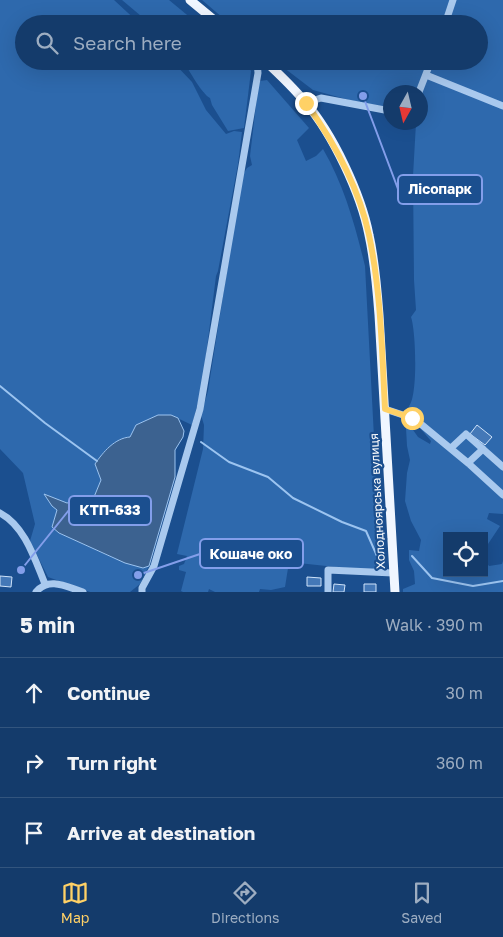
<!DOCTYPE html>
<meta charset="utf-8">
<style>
body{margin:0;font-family:"Golos Text",sans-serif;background:#214673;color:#f1f3f6}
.controls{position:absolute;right:15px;bottom:15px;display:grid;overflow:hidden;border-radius:0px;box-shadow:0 5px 20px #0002}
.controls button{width:45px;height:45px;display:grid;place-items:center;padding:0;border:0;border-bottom:1px solid #33557e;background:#143b6b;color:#f1f3f6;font:25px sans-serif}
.compass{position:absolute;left:383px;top:85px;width:45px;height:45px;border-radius:50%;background:#143b6b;box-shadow:0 5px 20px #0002;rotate:188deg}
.stop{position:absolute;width:15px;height:15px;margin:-11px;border:4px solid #ffd166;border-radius:50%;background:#fff}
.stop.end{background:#ffd166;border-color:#fff;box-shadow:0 1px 5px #0008}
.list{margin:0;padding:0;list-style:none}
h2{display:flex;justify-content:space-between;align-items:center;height:65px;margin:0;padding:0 20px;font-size:21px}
h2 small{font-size:16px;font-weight:400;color:#9dadc1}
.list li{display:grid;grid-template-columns:32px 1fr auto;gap:15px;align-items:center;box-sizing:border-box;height:70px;padding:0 20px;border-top:1px solid #33557e}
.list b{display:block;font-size:19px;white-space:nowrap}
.list em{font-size:16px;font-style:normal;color:#9dadc1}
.icon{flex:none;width:28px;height:28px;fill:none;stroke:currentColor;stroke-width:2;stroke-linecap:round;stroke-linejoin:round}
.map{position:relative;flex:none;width:503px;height:592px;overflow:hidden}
.search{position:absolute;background:#143b6b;box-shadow:0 5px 20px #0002;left:15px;right:15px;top:15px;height:55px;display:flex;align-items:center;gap:12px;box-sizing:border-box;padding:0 18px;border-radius:28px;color:#9dadc1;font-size:19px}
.sheet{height:275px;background:#143b6b}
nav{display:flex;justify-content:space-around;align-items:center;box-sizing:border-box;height:70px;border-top:1px solid #33557e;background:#143b6b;font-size:14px;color:#9dadc1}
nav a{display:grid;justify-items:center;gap:2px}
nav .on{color:#ffd166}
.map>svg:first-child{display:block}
.green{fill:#2e69ad}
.water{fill:#3c6290;stroke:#9cc4f0}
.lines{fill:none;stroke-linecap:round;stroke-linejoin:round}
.stream{stroke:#9cc4f0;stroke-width:2}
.building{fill:#4478b7;stroke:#cfe3fa}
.minor{stroke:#a9c9ee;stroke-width:7}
.major{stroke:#f0f6ff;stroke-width:9}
.route{stroke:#ffd166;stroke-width:6}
.labels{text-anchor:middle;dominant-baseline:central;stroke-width:4.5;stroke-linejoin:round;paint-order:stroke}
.street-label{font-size:12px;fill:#fff;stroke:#1b4f8f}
.leader{fill:none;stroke:#839eea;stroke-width:2}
.callout-dot{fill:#839eea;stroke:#1b4f8f;stroke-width:2}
.callout{fill:#1b4f8f;stroke:#839eea;stroke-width:2}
.callout-label{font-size:14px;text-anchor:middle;font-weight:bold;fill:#fff}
</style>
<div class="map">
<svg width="503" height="592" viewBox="0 0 503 592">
<rect width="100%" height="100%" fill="#1b4f8f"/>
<path class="green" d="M0 0H114L140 24H24V61H172L192 82 206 110 226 134 234 131 242 132 238 164 218 271 216 276 202 387 192 425 171 415H158L136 425 130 437C115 438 103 452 95 464L101 480 95 497 67 503 45 495 52 506 58 510 52 527 59 533 111 557 143 568 149 566 140 584 130 592H90L48 577 30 541 35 524 23 473 0 449Z
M122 0H169L198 24H154L152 20 141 16Z
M202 0H503V514L489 513 487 519 500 526 484 550V536H447V573H484V559L489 566 502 564 503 561V592H403V589L415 584 414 571 409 560V550L419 551 421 540 411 521 405 501 407 473 410 460 407 446 406 428 411 427 418 437 430 444 431 441 414 421 409 406C418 396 416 331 411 317L416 310 414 280 413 176 416 123 420 122V92H390V108L349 100 313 90 275 61H479V24H230Z
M183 61H245L251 71 244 128 228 131 212 105 210 98C202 94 189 70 183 61Z
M267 80 309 128 297 140 306 161 316 156 323 149C344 185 355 225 365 266L379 532V561L373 571 289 562 285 587 271 590 260 589 259 592H215L209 589 208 592H183L181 591 186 572 179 570V566L184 564 187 556 177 554 203 449 204 425 201 415 208 391 242 176 247 168 252 165 250 156 258 88 260 81Z"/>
<path class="water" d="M158 415H171L178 418 184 431 183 437 175 450V477L149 566 143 568 125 563 59 533 52 527 57 510 52 506 44 494 67 503 94 497 101 480 95 464C103 452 115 438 130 437L136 425Z"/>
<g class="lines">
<path class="stream" d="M0 386 45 423 97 461
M201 442 229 462 268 477 293 498 342 522 366 531 377 556
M412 556 432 578 473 586 503 581"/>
</g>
<path class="building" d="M477 425 492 437 485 445 470 434Z
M0 576 12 577 11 587 0 586Z
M307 577 321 578V586H307Z
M334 584 345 585 344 592H333Z
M364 584H376V592H364Z"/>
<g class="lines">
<path class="minor" d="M445 24 453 0
M426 75 503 106
M419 92 431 61
M306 103 321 98 390 111
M385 409 412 418 422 425 468 463 503 495
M451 448 466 434 503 467
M468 463 483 449
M0 513C25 526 35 560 45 584
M36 592C49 576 67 587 83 592
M142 592V588L154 566 200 409 258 73 257 61
M328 592V570L393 573"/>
<path class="major" d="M190 0 219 24
M265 61C279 74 293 87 305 102 333 134 361 194 369 235 375 262 377 288 379 315L395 592"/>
</g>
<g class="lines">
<path class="route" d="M306 103C334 142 359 188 369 235 381 292 382 351 385 409L412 418"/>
</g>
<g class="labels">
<g class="street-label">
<text transform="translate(377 501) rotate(-93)">Холодноярська вулиця</text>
</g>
</g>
<path class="leader" d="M363 96L398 189M21 570L69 510M138 575L200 554"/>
<g class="callout-dot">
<circle cx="363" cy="96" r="5"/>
<circle cx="21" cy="570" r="5"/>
<circle cx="138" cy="575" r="5"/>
</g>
<g class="callout">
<rect x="398" y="175" width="84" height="29" rx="5"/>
<rect x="69" y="496" width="82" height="29" rx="5"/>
<rect x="200" y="539" width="103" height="29" rx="5"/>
</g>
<g class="callout-label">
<text x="440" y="194">Лісопарк</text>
<text x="110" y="515">КТП-633</text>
<text x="251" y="559">Кошаче око</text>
</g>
</svg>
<div class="controls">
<button><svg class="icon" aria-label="locate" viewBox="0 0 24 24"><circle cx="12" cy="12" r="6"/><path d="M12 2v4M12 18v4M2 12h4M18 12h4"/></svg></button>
</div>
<svg class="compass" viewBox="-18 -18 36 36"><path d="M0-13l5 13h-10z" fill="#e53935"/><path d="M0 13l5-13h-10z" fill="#9dadc1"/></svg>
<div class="stop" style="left:412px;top:418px"></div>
<div class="stop end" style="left:306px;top:103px"></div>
<div class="search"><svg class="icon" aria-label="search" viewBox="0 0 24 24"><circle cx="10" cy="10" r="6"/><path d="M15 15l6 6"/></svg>Search here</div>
</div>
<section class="sheet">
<h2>5 min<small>Walk · 390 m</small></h2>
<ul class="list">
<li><svg class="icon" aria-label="ahead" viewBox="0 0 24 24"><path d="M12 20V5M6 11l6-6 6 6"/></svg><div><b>Continue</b></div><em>30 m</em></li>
<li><svg class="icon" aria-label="right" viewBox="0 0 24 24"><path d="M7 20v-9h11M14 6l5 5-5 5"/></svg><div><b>Turn right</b></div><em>360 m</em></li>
<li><svg class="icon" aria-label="arrive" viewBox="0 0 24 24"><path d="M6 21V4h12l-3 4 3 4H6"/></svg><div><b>Arrive at destination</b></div></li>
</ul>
</section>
<nav>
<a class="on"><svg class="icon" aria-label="map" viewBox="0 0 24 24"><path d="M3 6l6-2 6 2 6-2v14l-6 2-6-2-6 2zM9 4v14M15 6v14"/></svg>Map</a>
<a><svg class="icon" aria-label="directions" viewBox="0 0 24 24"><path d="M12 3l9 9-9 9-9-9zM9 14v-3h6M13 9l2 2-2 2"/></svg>Directions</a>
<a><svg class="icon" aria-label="saved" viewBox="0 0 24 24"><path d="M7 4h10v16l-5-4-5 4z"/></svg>Saved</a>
</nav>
